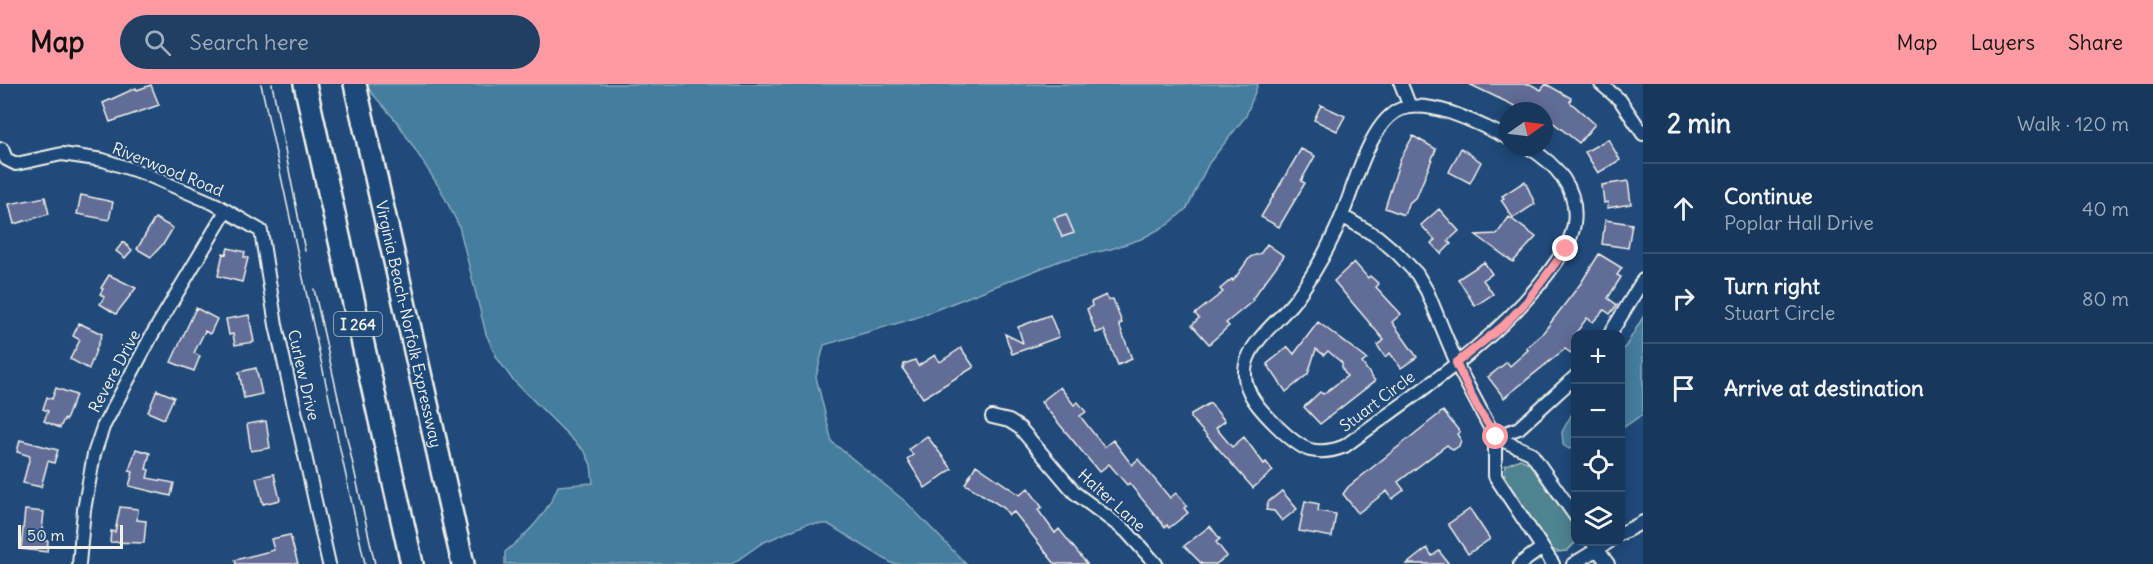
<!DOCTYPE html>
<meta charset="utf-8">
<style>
body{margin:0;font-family:Delius,sans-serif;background:#203f62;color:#f1f3f6}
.controls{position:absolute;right:18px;bottom:18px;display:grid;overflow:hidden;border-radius:12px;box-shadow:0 3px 15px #0003}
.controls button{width:54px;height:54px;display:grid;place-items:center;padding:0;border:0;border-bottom:2px solid #365272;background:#17385c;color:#f1f3f6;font:30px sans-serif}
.compass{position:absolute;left:1499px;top:18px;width:54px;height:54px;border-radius:50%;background:#17385c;box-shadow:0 3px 15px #0003;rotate:76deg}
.scale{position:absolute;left:18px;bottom:15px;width:105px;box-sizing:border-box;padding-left:6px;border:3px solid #f4f1e8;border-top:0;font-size:16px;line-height:21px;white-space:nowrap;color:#f4f1e8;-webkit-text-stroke:4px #1f4a7a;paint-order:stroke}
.stop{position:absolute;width:18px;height:18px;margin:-14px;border:4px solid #ff9aa2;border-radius:50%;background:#fff}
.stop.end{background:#ff9aa2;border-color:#fff;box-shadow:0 2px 6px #0008}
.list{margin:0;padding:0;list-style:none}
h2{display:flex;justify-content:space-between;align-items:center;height:78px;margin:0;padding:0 24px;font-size:26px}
h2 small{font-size:20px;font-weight:400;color:#9eacbb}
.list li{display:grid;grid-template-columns:39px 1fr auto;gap:18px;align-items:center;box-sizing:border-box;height:90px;padding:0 24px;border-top:2px solid #365272}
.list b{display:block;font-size:22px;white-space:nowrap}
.list p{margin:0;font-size:20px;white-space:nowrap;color:#9eacbb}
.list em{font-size:20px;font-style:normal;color:#9eacbb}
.icon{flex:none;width:33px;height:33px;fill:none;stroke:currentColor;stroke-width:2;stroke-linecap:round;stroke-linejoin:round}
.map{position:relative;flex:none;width:1643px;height:480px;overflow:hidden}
header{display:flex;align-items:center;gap:36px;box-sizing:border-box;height:84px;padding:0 30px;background:#ff9aa2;color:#111}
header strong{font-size:28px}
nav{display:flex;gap:33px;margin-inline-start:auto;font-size:21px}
.search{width:420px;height:54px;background:#203f62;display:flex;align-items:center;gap:15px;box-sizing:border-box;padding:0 21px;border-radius:33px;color:#9eacbb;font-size:22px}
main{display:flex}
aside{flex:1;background:#17385c}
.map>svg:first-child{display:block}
.green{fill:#4f8390;stroke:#a2babc;stroke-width:1.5}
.water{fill:#447d9f;stroke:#8aabbc;stroke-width:1.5}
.building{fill:#626d97;stroke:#f4f1e8;stroke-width:1.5}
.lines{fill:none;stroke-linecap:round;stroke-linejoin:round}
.street-casing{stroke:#f4f1e8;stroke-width:16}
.highway-casing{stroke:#f4f1e8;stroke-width:26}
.street{stroke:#1f4a7a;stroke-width:12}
.highway{stroke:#1f4a7a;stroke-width:21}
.tram{stroke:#f4f1e8;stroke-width:1.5}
.route{stroke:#ff9aa2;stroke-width:8}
.labels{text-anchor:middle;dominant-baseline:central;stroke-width:4.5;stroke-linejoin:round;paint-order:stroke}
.shield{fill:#1f4a7a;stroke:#b4bfc7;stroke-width:1.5}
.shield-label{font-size:15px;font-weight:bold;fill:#f4f1e8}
.street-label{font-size:16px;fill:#f4f1e8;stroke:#1f4a7a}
</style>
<header>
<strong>Map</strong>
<div class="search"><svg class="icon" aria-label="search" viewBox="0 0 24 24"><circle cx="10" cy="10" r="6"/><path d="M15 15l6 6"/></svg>Search here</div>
<nav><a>Map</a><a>Layers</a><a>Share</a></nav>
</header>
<main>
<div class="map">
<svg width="1643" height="480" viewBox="0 0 1643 480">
<rect width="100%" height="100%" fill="#1f4a7a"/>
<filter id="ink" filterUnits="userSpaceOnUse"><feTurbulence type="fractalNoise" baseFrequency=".0167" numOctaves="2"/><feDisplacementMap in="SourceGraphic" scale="12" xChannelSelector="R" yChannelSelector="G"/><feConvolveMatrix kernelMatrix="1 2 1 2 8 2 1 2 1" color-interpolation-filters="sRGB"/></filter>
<g filter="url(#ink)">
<path class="green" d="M1520 375 1529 379 1575 444 1576 458 1567 467 1557 468 1548 462 1504 396 1506 381Z"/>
<path class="water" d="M364 0H1258L1246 32 1209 79 1187 124 1169 140 1141 155 1111 165 1062 176 915 234 824 261 816 293 832 358 906 418 966 480H893L828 440H807L762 459 732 480H505V468C529 448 546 432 558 402L593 399 591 381 585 368 512 295 497 274 486 250 459 142 441 106 398 39Z
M1643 233V330L1621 345V270Z
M1575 324V363L1569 365 1563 361 1562 348Z"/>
<path class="building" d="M1469 0H1530L1541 6 1546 0 1571 14 1570 18 1595 40 1579 59 1551 37 1544 50V27H1530L1522 23 1521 25Z
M151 1 159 21 110 38 103 19 136 4 137 6Z
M1321 21 1345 32 1337 47 1314 36Z
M1413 52 1436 65 1417 112 1408 120 1404 131 1385 124 1400 76Z
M1608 55 1620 76 1598 89 1585 68Z
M1461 64 1481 78 1470 99 1449 88Z
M1301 65 1315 72 1301 97 1305 99 1279 143 1261 133Z
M1525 97 1535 120 1513 134 1501 116 1504 114 1502 112Z
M1628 97 1631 120 1607 124 1608 118 1604 119 1602 101Z
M81 111 113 118 109 136 77 130Z
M45 113 49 130 14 140 9 120Z
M1439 125 1459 147 1448 157 1451 160 1441 170 1431 159 1435 156 1421 141Z
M1066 130 1074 149 1062 153 1054 134Z
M1509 133 1536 153 1513 178 1476 151 1497 150Z
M155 134 173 144 164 159 151 173 137 165Z
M1605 136 1632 140 1628 164 1602 160Z
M123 158 132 166 125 174 116 167Z
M1267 160 1284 172 1252 215 1254 216 1226 239 1229 242 1209 260 1192 241 1199 234 1195 230 1223 208 1220 205 1232 195 1233 197 1250 173 1261 169Z
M228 164 245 168 244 173 248 174 242 198 218 192 223 169 226 170Z
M1599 170 1622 184 1617 191 1621 193 1608 214 1617 221 1610 230 1604 226 1593 238 1587 234 1575 250V263L1571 269 1565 265 1504 314 1488 293 1507 278 1510 282 1528 266 1526 264 1542 250 1581 199Z
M1354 178 1368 194 1370 192 1379 200 1376 203 1401 230 1392 238 1417 273 1401 284 1390 269 1385 273 1377 261 1384 256 1334 197Z
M1484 178 1492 190 1483 196 1493 210 1475 222 1458 195Z
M109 191 136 204 116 230 100 220 104 213 100 210 103 205 101 204Z
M1106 211 1108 216 1113 215 1122 239 1119 240 1132 275 1118 281 1104 246 1096 249 1087 225 1092 222 1091 218Z
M196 224 217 235 210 250 205 247 194 269 200 272 194 287 171 278Z
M249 231 254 258 235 261 233 250 229 251 226 235Z
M1050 231 1059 253 1012 270 1005 250 1023 259 1018 243Z
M1318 238 1367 275 1362 279 1375 297 1320 340 1304 323 1320 308 1323 310 1347 292 1342 285V279L1328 267 1324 271 1316 265 1308 290 1286 308 1267 280 1288 263 1294 270Z
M79 239 102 250 89 285 70 275 80 256 73 252Z
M961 264 974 283 923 314 903 285 904 280 915 276 918 282 935 271 940 278Z
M256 284 262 310 244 314 239 288Z
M1060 303 1074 321 1078 318 1086 328 1080 332 1104 363 1113 356 1132 381 1138 375 1170 414 1176 409 1187 422 1184 424 1188 429 1169 444 1167 441 1165 443 1129 399 1127 401 1109 380 1099 388 1041 318Z
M56 304 76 311 66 336 64 335 60 344 44 337 48 327 43 325 47 313 52 315Z
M157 306 174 313 164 335 148 328Z
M1210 319 1225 337 1216 344 1232 363 1244 353 1264 380 1266 378 1273 387 1253 404 1191 334V330Z
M1443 327 1460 348 1457 350 1461 356 1459 362 1453 366 1447 361 1398 398 1404 406 1392 415 1387 407 1358 429 1343 410 1348 403Z
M266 337 270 364 251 367 247 340Z
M927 352 952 385 925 404 907 375 913 371 909 365Z
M20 356 58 366 54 379 48 377 41 403 23 399 30 372 17 368Z
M136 365 150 369 146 385 149 386 147 394 174 399 171 412 129 402 133 388 129 387Z
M976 381 1020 411 1028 404 1042 423 1038 426 1055 449 1059 445 1087 480H1055L1014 428 1009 431 1004 424 965 400Z
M274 390 280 416 263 420 256 394Z
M1282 407 1297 425 1282 437 1274 427 1266 426 1268 418Z
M1305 417 1319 420 1318 427 1336 430 1332 453 1299 447Z
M120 423 138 425 137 436 146 437 144 459 110 458 111 447 115 448Z
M1470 425 1490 455 1468 470 1448 440Z
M25 426 44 428 41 456 48 457 47 468 21 465Z
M1210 442 1220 455 1216 458 1227 472 1216 480H1202L1184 462Z
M290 451 298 480H236L235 476 274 466 271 455Z
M1427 464 1432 472 1439 467 1449 480H1407Z"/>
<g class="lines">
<defs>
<path id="street" d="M1401 0 1410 23
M1601 0 1620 16 1643 50
M1508 54C1480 41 1432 14 1401 25 1371 36 1355 100 1343 129 1331 160 1315 189 1295 216 1280 236 1252 255 1246 280 1244 289 1245 299 1249 307 1255 323 1293 361 1310 366 1323 369 1333 367 1345 362 1416 309 1495 260 1549 188 1560 173 1571 159 1574 140 1579 104 1556 80 1528 63
M0 66 2 65 6 75 16 80 62 70 103 76 143 89 215 120 261 147 276 241 329 480
M1342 132 1378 153 1398 170 1417 190 1427 207 1460 287 1495 353V392L1553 480
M1610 250 1643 196
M992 333 1009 337 1020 344 1075 409 1126 447 1156 480
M1495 353 1531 369 1576 433
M1495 353 1519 344 1576 292
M1620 450 1643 438
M1592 458 1608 480
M79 480 84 426 94 370 103 343 152 251 226 127
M1520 480 1542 464
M1573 480 1609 458"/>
<g id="highway">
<path d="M305 0 412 480"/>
<path id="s1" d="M355 0 463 480"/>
</g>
</defs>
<use href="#street" class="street-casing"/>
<use href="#highway" class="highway-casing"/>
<use href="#street" class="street"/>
<use href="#highway" class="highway"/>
<path class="tram" d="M261 0 365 480
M272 0 305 167
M314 205 375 480"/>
</g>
</g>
<g class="lines" filter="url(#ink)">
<path class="route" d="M1496 353 1476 321 1456 279 1503 242 1527 217 1566 165"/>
</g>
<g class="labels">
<rect class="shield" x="334" y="228" width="48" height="24" rx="4.5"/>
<g class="shield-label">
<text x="358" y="240">I 264</text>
</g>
<g class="street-label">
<text transform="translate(168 85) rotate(22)">Riverwood Road</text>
<text stroke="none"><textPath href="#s1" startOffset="246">Virginia Beach-Norfolk Expressway</textPath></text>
<text transform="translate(114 287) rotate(-62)">Revere Drive</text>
<text transform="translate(304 291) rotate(77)">Curlew Drive</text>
<text transform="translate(1377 317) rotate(-37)">Stuart Circle</text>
<text transform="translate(1112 416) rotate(42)">Halter Lane</text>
</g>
</g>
</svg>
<div class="controls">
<button>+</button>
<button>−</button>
<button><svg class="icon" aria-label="locate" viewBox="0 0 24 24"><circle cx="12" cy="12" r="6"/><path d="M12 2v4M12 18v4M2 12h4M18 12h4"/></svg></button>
<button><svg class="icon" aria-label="layers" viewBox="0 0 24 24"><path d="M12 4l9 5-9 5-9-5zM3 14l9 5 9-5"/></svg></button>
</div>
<svg class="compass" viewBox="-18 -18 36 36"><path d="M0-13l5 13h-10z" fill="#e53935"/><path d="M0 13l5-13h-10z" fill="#9eacbb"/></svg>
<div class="scale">50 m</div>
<div class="stop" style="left:1496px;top:353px"></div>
<div class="stop end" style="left:1566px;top:165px"></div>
</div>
<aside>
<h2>2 min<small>Walk · 120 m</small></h2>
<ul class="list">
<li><svg class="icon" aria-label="ahead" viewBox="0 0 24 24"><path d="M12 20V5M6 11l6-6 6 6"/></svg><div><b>Continue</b><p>Poplar Hall Drive</p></div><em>40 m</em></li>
<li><svg class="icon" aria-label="right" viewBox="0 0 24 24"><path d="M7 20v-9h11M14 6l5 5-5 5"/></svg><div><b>Turn right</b><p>Stuart Circle</p></div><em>80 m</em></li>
<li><svg class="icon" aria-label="arrive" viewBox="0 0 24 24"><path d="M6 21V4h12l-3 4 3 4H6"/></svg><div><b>Arrive at destination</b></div></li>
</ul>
</aside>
</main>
